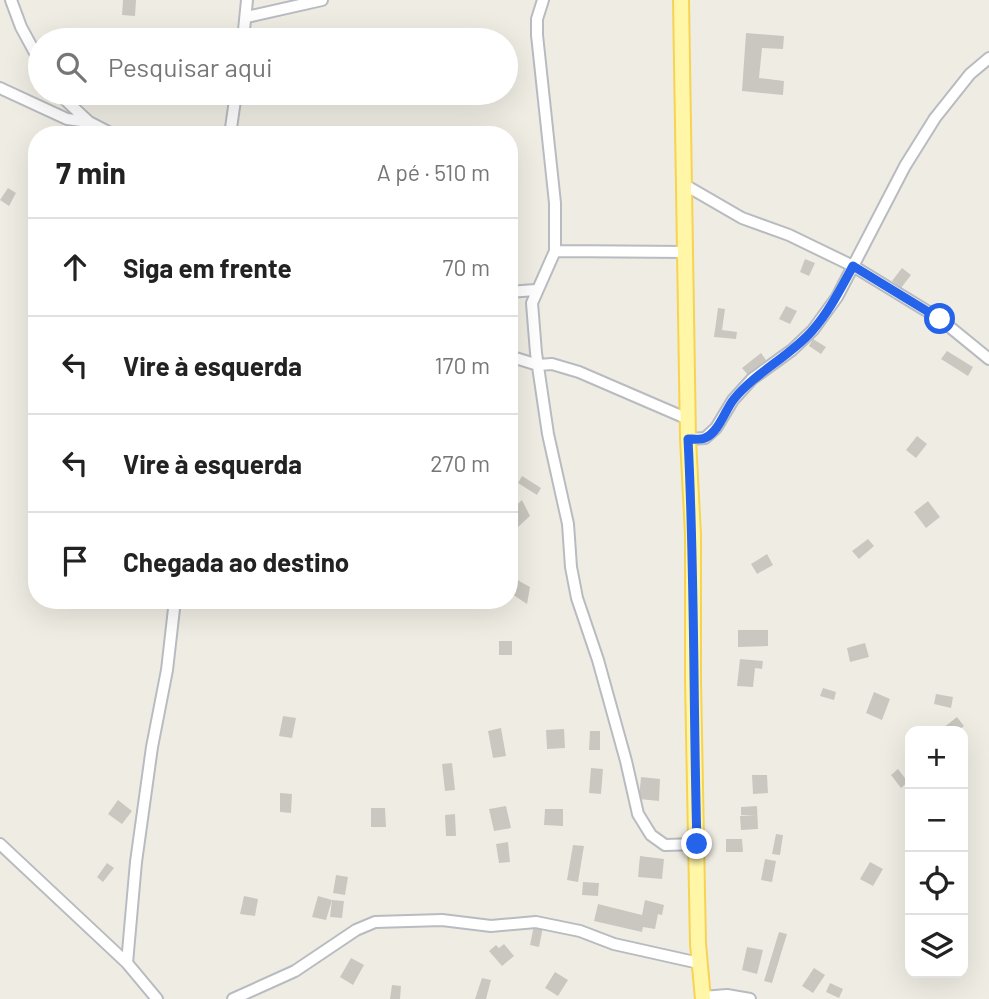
<!DOCTYPE html>
<html lang="pt">
<meta charset="utf-8">
<style>
body{margin:0;font-family:Barlow,sans-serif;background:#f2f2f2;color:#222}
.controls{position:absolute;right:21px;bottom:21px;display:grid;overflow:hidden;border-radius:14px;box-shadow:0 7px 28px #0002}
.controls button{width:63px;height:63px;display:grid;place-items:center;padding:0;border:0;border-bottom:2px solid #e0e0e0;background:#fff;color:#222;font:35px sans-serif}
.stop{position:absolute;width:21px;height:21px;margin:-16px;border:5px solid #2563eb;border-radius:50%;background:#fff}
.stop.end{background:#2563eb;border-color:#fff;box-shadow:0 2px 7px #0008}
.list{margin:0;padding:0;list-style:none}
h2{display:flex;justify-content:space-between;align-items:center;height:91px;margin:0;padding:0 28px;font-size:30px}
h2 small{font-size:23px;font-weight:400;color:#767676}
.list li{display:grid;grid-template-columns:46px 1fr auto;gap:21px;align-items:center;box-sizing:border-box;height:98px;padding:0 28px;border-top:2px solid #e0e0e0}
.list b{display:block;font-size:26px;white-space:nowrap}
.list em{font-size:23px;font-style:normal;color:#767676}
.icon{flex:none;width:38px;height:38px;fill:none;stroke:currentColor;stroke-width:2;stroke-linecap:round;stroke-linejoin:round}
.map{position:relative;flex:none;width:989px;height:999px;overflow:hidden}
.search{position:absolute;background:#fff;box-shadow:0 7px 28px #0002;left:28px;top:28px;width:490px;height:77px;display:flex;align-items:center;gap:18px;box-sizing:border-box;padding:0 24px;border-radius:38px;color:#767676;font-size:26px}
.panel{position:absolute;background:#fff;box-shadow:0 7px 28px #0002;left:28px;top:126px;width:490px;height:483px;border-radius:28px}
.map>svg:first-child{display:block}
.building{fill:#cac7c0}
.lines{fill:none;stroke-linecap:round;stroke-linejoin:round}
.minor-casing{stroke:#b8bbc0;stroke-width:14}
.major-casing{stroke:#f7d354;stroke-width:18}
.minor{stroke:#fff;stroke-width:10}
.major{stroke:#fff6a8;stroke-width:14}
.route{stroke:#2563eb;stroke-width:9}
</style>
<div class="map">
<svg width="989" height="999" viewBox="0 0 989 999">
<rect width="100%" height="100%" fill="#efede3"/>
<path class="building" d="M123 0H136L135 16 122 15Z
M746 33 784 36 783 49 762 48 759 78 784 81 783 95 742 91Z
M8 188 16 193 9 206 0 200Z
M805 259 815 263 809 276 800 272Z
M902 268 911 275 901 288 892 281Z
M786 306 797 311 790 324 779 319Z
M718 308 725 309 722 330 737 332 736 339 714 337Z
M813 339 826 347 821 354 809 346Z
M947 351 973 367 968 376 941 359Z
M761 353 766 360 748 375 742 368Z
M917 436 927 444 916 458 906 450Z
M522 476 541 488 537 495 518 483Z
M522 500 530 516 518 527 509 546V512Z
M928 501 940 517 926 528 914 512Z
M868 539 874 546 859 559 852 551Z
M767 554 773 565 757 574 751 564Z
M509 563 519 581 530 587 527 604 509 592Z
M738 630H768V646L738 647Z
M499 641H512V655H499Z
M865 643 869 657 850 662 847 648Z
M740 659 763 661 762 669 755 668 753 687 737 686Z
M823 688 836 692 834 700 820 696Z
M874 692 890 699 882 720 866 713Z
M936 694 953 697 951 708 934 704Z
M283 716 296 718 292 738 279 736Z
M957 717 964 726 957 731H945L943 728Z
M501 728 506 756 493 758 488 731Z
M564 729 565 748 547 749 546 730Z
M590 731H600V750H589Z
M452 763 455 790 445 791 442 764Z
M591 768 603 769 601 794 589 793Z
M898 769 908 782 901 788 891 775Z
M752 775H767L768 793 753 794Z
M641 777 660 779 659 801 639 799Z
M280 793 292 794 291 813 280 812Z
M118 800 132 811 122 824 108 814Z
M506 806 511 828 494 831 489 809Z
M757 806 758 829 741 830 740 816 755 815H741V807Z
M371 808H385L386 827H371Z
M545 809H563V826L544 825Z
M455 814 456 836H446L445 815Z
M776 834 783 835 780 855 772 854Z
M726 839H742L743 852H726Z
M508 842 510 862 499 863 496 844Z
M573 845 584 846 578 882 567 880Z
M640 856 664 859 662 879 638 877Z
M765 859 776 861 772 882 761 880Z
M870 862 883 869 873 886 860 879Z
M107 863 114 868 103 882 97 877Z
M336 875 348 877 345 895 333 893Z
M583 882 599 883 598 896 582 895Z
M244 896 258 899 255 916 240 914Z
M318 896 332 900 326 920 312 917Z
M332 900 344 901 342 918 330 917Z
M645 900 664 905 662 915 658 914 655 929 643 927 642 932 594 921 598 904 642 915Z
M534 925 543 927 539 947 530 945Z
M779 932 787 934 772 983 764 981Z
M504 944 514 956 502 966 489 951 496 945 499 948Z
M747 947 763 950 757 974 742 970Z
M351 958 364 965 353 985 340 977Z
M814 968 825 975 813 993 802 986Z
M555 972 568 980 558 996 545 988Z
M482 978 491 980 486 999H475Z
M830 983 843 989 839 998 826 992Z
M392 985 401 986 400 999H390Z"/>
<g class="lines">
<defs>
<path id="minor" d="M11 0 21 27 40 62
M543 0 537 19V35L555 203V251L532 303 536 353 548 434 568 524 571 567 577 598 598 660 626 761 638 814 651 835 665 845 697 844
M247 17 322 0
M243 40 247 0
M0 88 67 119 89 122
M58 93 89 122 114 135
M230 135 236 93
M685 185 742 218 789 235 853 266 940 319 989 359
M555 251 687 252
M509 292 535 290
M509 356 538 365 552 364 579 372 688 419
M688 439 705 438 716 428 733 400 752 379 792 350 813 330 837 297 905 166 935 118 970 74 989 58
M0 844 127 963 157 999
M127 963 136 862 152 747 167 670 175 600
M703 997 727 995 750 999
M233 999 295 971 356 930 375 922 442 920 491 926 536 922 580 931 614 944 699 963"/>
<path id="major" d="M681 0 688 439 693 535V681L698 944 703 999"/>
</defs>
<use href="#minor" class="minor-casing"/>
<use href="#major" class="major-casing"/>
<use href="#minor" class="minor"/>
<use href="#major" class="major"/>
</g>
<g class="lines">
<path class="route" d="M697 844C693 709 695 574 688 439 693 439 701 440 705 438 719 432 725 410 734 399 756 372 789 357 812 331 829 312 841 288 853 266L940 319"/>
</g>
</svg>
<div class="controls">
<button>+</button>
<button>−</button>
<button><svg class="icon" aria-label="locate" viewBox="0 0 24 24"><circle cx="12" cy="12" r="6"/><path d="M12 2v4M12 18v4M2 12h4M18 12h4"/></svg></button>
<button><svg class="icon" aria-label="layers" viewBox="0 0 24 24"><path d="M12 4l9 5-9 5-9-5zM3 14l9 5 9-5"/></svg></button>
</div>
<div class="stop" style="left:940px;top:319px"></div>
<div class="stop end" style="left:697px;top:844px"></div>
<div class="search"><svg class="icon" aria-label="search" viewBox="0 0 24 24"><circle cx="10" cy="10" r="6"/><path d="M15 15l6 6"/></svg>Pesquisar aqui</div>
<section class="panel">
<h2>7 min<small>A pé · 510 m</small></h2>
<ul class="list">
<li><svg class="icon" aria-label="ahead" viewBox="0 0 24 24"><path d="M12 20V5M6 11l6-6 6 6"/></svg><div><b>Siga em frente</b></div><em>70 m</em></li>
<li><svg class="icon" aria-label="left" viewBox="0 0 24 24"><path d="M17 20v-9H6M10 6l-5 5 5 5"/></svg><div><b>Vire à esquerda</b></div><em>170 m</em></li>
<li><svg class="icon" aria-label="left" viewBox="0 0 24 24"><path d="M17 20v-9H6M10 6l-5 5 5 5"/></svg><div><b>Vire à esquerda</b></div><em>270 m</em></li>
<li><svg class="icon" aria-label="arrive" viewBox="0 0 24 24"><path d="M6 21V4h12l-3 4 3 4H6"/></svg><div><b>Chegada ao destino</b></div></li>
</ul>
</section>
</div>
